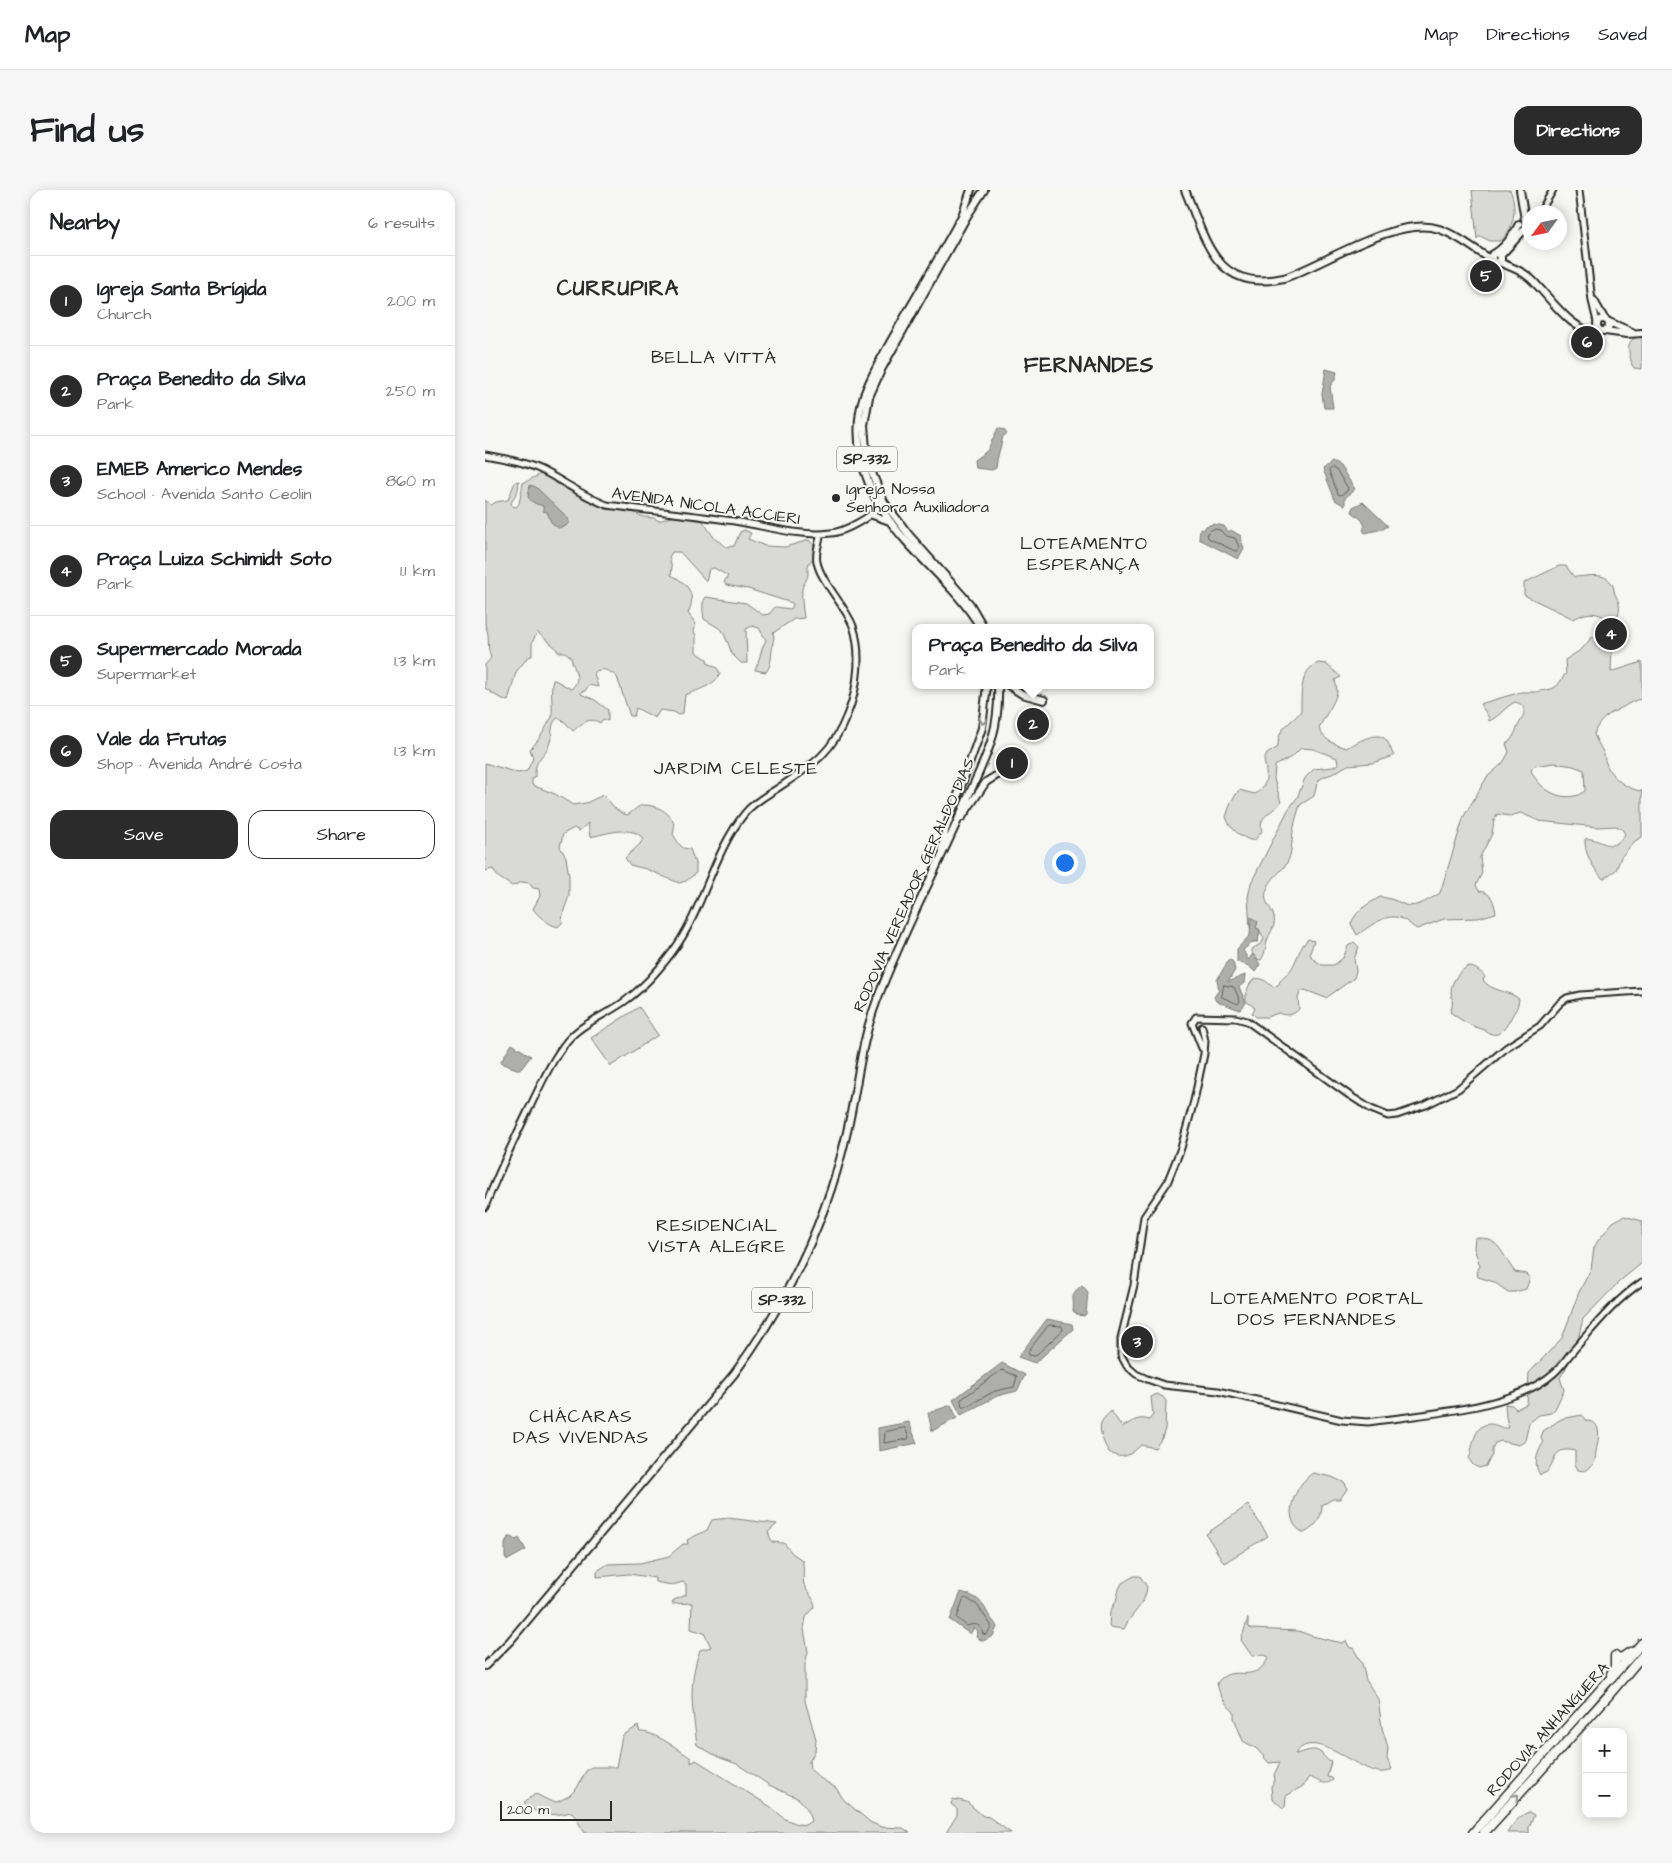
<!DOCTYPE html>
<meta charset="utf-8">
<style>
body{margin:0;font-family:"Architects Daughter",sans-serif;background:#f6f6f6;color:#202124}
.controls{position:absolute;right:15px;bottom:15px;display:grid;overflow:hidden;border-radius:10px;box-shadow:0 2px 12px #0003}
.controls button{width:45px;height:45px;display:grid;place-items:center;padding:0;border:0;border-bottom:1px solid #e0e0e0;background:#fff;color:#202124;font:25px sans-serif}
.compass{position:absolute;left:1037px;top:15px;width:45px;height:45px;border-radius:50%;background:#fff;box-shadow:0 2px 12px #0003;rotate:237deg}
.scale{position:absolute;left:15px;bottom:12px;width:112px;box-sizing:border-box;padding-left:5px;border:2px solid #2b2b2b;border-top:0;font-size:14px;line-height:18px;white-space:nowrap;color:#2b2b2b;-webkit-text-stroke:4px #f6f6f2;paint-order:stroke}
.you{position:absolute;left:579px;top:672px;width:18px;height:18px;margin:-12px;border:4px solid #fff;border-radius:50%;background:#1a73e8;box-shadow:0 0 0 8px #1a73e833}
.badge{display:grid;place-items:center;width:32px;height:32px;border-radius:50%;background:#2b2b2b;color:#fff;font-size:16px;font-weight:700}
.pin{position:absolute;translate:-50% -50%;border:2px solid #fff;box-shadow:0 1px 5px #0006}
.popup{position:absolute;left:427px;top:434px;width:242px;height:65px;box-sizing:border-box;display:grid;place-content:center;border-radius:10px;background:#fff;filter:drop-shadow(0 1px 4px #0005);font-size:16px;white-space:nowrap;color:#757577}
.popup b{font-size:19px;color:#202124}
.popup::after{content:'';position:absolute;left:50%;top:100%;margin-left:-10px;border:10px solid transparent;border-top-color:#fff}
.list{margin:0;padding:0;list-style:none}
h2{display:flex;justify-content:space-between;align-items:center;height:65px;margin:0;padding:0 20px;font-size:21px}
h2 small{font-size:16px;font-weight:400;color:#757577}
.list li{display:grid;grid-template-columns:32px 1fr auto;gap:15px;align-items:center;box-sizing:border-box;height:90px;padding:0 20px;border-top:1px solid #e0e0e0}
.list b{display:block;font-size:19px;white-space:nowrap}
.list p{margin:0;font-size:16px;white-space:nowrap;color:#757577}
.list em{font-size:16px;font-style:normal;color:#757577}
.actions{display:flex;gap:10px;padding:15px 20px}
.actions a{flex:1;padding:11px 0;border:1px solid #2b2b2b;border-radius:15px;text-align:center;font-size:18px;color:#2b2b2b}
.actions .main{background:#2b2b2b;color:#fff}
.map{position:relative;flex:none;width:1157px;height:1643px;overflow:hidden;border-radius:15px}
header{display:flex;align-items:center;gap:30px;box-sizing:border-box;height:70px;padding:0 25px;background:#fff;border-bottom:1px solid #e0e0e0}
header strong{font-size:24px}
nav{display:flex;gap:28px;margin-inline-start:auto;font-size:18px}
.intro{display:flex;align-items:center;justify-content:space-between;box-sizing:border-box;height:120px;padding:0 30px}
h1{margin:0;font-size:35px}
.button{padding:12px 22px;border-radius:15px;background:#2b2b2b;color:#fff;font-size:18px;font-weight:700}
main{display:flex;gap:30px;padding:0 30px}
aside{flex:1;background:#fff;border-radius:15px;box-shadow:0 2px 12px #0003}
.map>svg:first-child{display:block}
.green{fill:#d9d9d5;stroke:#828280;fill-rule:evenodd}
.water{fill:#aeaeab;stroke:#7a7a78}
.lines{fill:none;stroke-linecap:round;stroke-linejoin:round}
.shore{stroke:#5f5f5e;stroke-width:1}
.minor-casing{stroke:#2b2b2b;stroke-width:9}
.major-casing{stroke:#2b2b2b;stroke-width:10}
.highway-casing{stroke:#2b2b2b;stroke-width:11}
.minor{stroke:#f6f6f2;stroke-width:5}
.major{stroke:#f6f6f2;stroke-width:6}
.highway{stroke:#f6f6f2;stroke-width:8}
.oneway{stroke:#90908e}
.poi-dot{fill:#2b2b2b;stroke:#f6f6f2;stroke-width:2}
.labels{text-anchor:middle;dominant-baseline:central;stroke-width:4;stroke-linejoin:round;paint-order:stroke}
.shield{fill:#f6f6f2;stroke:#686867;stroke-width:1}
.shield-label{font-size:15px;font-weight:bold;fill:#2b2b2b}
.poi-label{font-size:16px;fill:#2b2b2b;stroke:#f6f6f2;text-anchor:start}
.street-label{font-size:16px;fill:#2b2b2b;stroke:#f6f6f2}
.neighbourhood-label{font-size:18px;letter-spacing:1px;fill:#2b2b2b;stroke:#f6f6f2}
.district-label{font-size:21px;font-weight:bold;letter-spacing:1px;fill:#2b2b2b;stroke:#f6f6f2}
</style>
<header>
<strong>Map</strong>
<nav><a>Map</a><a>Directions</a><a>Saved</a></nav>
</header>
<div class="intro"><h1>Find us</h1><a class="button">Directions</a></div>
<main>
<aside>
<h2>Nearby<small>6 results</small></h2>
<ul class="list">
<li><span class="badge">1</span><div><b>Igreja Santa Brígida</b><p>Church</p></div><em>200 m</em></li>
<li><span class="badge">2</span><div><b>Praça Benedito da Silva</b><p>Park</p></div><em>250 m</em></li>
<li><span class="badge">3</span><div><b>EMEB Americo Mendes</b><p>School · Avenida Santo Ceolin</p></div><em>860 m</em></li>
<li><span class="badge">4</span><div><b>Praça Luiza Schimidt Soto</b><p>Park</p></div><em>1.1 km</em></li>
<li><span class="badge">5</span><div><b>Supermercado Morada</b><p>Supermarket</p></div><em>1.3 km</em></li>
<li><span class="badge">6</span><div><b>Vale da Frutas</b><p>Shop · Avenida André Costa</p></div><em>1.3 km</em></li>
</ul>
<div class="actions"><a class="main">Save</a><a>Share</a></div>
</aside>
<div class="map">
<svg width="1157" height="1643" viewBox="0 0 1157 1643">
<rect width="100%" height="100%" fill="#f6f6f2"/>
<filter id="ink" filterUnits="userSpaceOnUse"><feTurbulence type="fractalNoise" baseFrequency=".02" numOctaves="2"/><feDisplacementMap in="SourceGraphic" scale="10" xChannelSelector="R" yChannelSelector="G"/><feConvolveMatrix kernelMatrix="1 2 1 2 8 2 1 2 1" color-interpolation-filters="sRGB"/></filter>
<g filter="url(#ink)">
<path class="green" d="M987 0H1025C1033 16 1029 40 1015 51H1005L995 46 992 49Z
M1157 146V179L1149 178 1147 175C1144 161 1138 149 1157 146Z
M56 284 116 316 150 323 159 327 169 328 174 331C187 325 201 325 215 327L230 349 242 357 249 356 255 342 259 340 266 343 263 349 280 356 300 357 324 350 331 357V367C322 372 323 375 323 384 323 389 318 394 317 399 316 409 318 419 319 428L309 429 288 443 289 447C286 458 288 474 281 482L270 480C275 470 275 461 281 450L274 438 267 436 261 439 262 473H256L247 464 243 453 237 440 219 429C218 421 216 413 221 407L261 413 278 425 284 424 290 417 306 419 308 415 307 413 263 399 241 395 239 392 243 386 229 378 224 379 221 391 195 362H187L184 367 187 377 186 385C203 393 212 405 203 423L211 434 209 441 211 446V462L222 469 223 473 232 478 235 483C232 495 210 501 200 505L198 523 194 525 189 522 175 520 170 528 151 518 149 526H145L132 487C125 481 116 476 109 483L113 497 104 495 100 501 96 502V504L110 510 123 520V531L118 529 115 533C105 526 96 534 88 541L80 532 73 528 71 529C65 537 68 543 65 552 60 568 49 567 50 588L47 589V595L70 604 88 615 101 613 118 605C127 613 130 622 142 625 148 622 153 615 159 615 175 615 194 627 188 644L194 654 198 658 205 659 211 676V683L201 691 194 693 161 679 145 675 140 668 155 654 158 649C149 634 119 644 105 647L103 633 94 641 89 638 78 644 75 657 81 667 84 686V706L78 723 77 733 73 737C64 735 53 726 48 719L55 706 54 699 48 698 44 693 37 692 27 696 13 687 8 679 0 681V573L33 583 42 581 48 568 45 559C55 550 60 538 67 527 68 516 65 499 68 490H70L86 499C98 489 88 479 86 467L80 462H73L70 457 52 442 47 453V466L43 467 31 482 23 511 13 507 0 498V475L6 468C1 456 6 446 0 435V310L6 315 11 312 23 310 30 292 34 291 33 300 26 313 27 316 31 317 34 314 38 293Z
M1074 376H1081L1089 387C1102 387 1121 380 1128 396 1129 399 1129 401 1130 404 1134 412 1136 417 1133 426L1121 428C1110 421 1100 422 1089 429L1039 405V393Z
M1126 438 1131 439 1134 445 1129 452H1125L1127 456 1126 482 1157 472V509C1149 510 1145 513 1138 517 1124 524 1114 529 1109 544 1111 550 1115 556 1118 562 1120 566 1119 569 1121 573 1125 587 1143 600 1157 601V647L1150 651 1136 667 1131 680 1118 689C1108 678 1099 663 1100 649 1116 646 1125 667 1140 644L1137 639 1131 636 1112 637 1054 631 1036 623 1025 626 1012 624 1009 630 1007 644 995 667 997 683 991 695 994 701C1007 702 1009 712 1011 723L993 728 959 729 932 739C926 736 922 730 915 728 900 723 884 737 872 745L866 734C871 720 883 714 895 707 904 708 910 710 918 714 929 720 945 709 955 703L979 626 1002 587 1018 573 1024 562 1021 554C1027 550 1029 545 1032 538 1037 528 1046 516 1030 512 1020 517 1014 527 1004 531L1003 526 995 514 1036 502H1050L1067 499 1073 495 1081 483 1080 470 1097 459 1107 447 1119 446V443ZM1069 573 1088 576 1099 580 1100 601C1096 603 1093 606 1089 606 1071 610 1052 596 1046 580L1050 576Z
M833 473 841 474 856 487 850 490C851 494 852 499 852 502 849 516 839 525 834 539 839 550 849 554 861 558 870 554 893 538 902 551 905 555 906 561 909 566L887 573 863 575 847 584 841 586 835 589 832 594 829 606 815 615C813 622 810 630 809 637 806 649 808 660 803 671 797 682 784 689 781 702 778 712 787 718 789 727 791 735 786 741 783 748 780 756 781 763 776 770 769 769 767 766 767 759L777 753 779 748 773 738 769 742 765 738 763 707 766 693 803 620 812 608 820 588 829 579 848 577 853 574 852 568 828 559 816 558 808 566 790 576 789 589 796 612C789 622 772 626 777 641L769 651C756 648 745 639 741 627L746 612 754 600 770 604C784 595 782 585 779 570L782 564 793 557C793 536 805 535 816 521 816 504 815 480 833 473Z
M823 749 829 751 825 763 827 768 837 775H849L858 768 863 756 869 752 874 757 869 769 871 781 869 788 841 808 820 800 816 801 813 808 814 819C808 826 801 826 793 823L782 827H771L767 823 770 818 761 811C760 801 766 783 779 790 783 792 784 795 789 797L794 794C796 786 803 785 807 778 812 769 815 757 823 749Z
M984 776C990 778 997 782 1000 787L998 790C1006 802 1024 800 1034 809 1033 819 1029 821 1025 830 1020 838 1015 848 1004 843 1001 842 1000 840 997 839 985 836 976 830 965 822 969 814 967 810 966 802 966 791 975 780 984 776Z
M154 817 173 845 126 876 106 848Z
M1139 1026 1157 1031V1073L1135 1091 1098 1129 1090 1162 1075 1188 1079 1200 1070 1219 1066 1223 1054 1225 1044 1233 1040 1251 1034 1255 1016 1251 1010 1253 1007 1259V1265L1001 1276 994 1278 988 1275 984 1269C988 1258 988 1234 1005 1234 1012 1234 1016 1239 1024 1238L1021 1227 1020 1214 1027 1215 1031 1219 1042 1214 1044 1183 1077 1148 1094 1102 1106 1079 1109 1058 1112 1052 1128 1032Z
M990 1048C1015 1046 1017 1066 1030 1082L1041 1084 1045 1088 1041 1099 1030 1102H1023L1009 1092 993 1087 992 1081 995 1076 989 1058Z
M672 1204 678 1207 681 1211 680 1239 677 1248 670 1258 656 1255C645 1265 638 1271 624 1262 619 1255 612 1238 617 1231 619 1227 623 1225 626 1221L637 1237C647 1232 653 1226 664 1230L668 1225 666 1207Z
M1097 1225 1101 1231C1119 1231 1113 1250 1111 1262 1110 1265 1111 1268 1110 1270 1109 1275 1103 1279 1099 1281L1093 1280 1090 1274V1261C1068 1256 1072 1269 1062 1282L1055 1285C1048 1273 1052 1264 1058 1253L1056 1248 1058 1241 1076 1229Z
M828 1283 847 1287 860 1293 862 1299 855 1309H848L837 1315C837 1328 831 1337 819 1343 794 1331 810 1294 828 1283Z
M763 1315 783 1346 739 1373 721 1344Z
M243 1328 292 1334 283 1342 287 1352 299 1353 307 1363 317 1370C320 1378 317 1388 319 1395 323 1404 329 1407 330 1417L321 1427 319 1439 323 1462 320 1474V1511L331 1549 330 1561 324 1572 325 1579 335 1588 351 1598 359 1610 385 1632 396 1637 418 1638 425 1643H100L87 1622C83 1622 80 1624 75 1624 64 1626 45 1622 39 1612L51 1604 65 1611 72 1612 84 1606 92 1598 101 1581 106 1577H131L137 1546 153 1536 155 1542C169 1541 194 1560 206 1568V1573L211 1570 286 1617 300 1629 313 1634 320 1635 326 1631 323 1620 314 1609 284 1595 252 1574 233 1567 212 1555C208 1520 202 1495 215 1460L226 1457 219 1443 206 1439 207 1413 187 1414 189 1410 201 1405V1394L198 1392 187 1395 170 1392V1388L144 1384 112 1387V1381L123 1374 155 1373 184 1366 198 1354H203L202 1350 222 1340 227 1330Z
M649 1386H655L662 1397C660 1417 647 1421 639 1439L624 1437 625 1422 631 1411 634 1399 637 1393Z
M763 1428V1436L766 1439 813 1441 827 1446 857 1453 861 1451 865 1458H868L877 1473 881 1490 893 1509 897 1538 903 1557 902 1569 907 1579C884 1597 832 1531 810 1564 819 1563 828 1556 836 1563 840 1567 841 1570 846 1572L842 1587 847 1588 848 1590C839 1597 833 1590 824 1587L818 1596 801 1606 800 1617 798 1618 787 1608 786 1596 790 1590 789 1585 795 1572 784 1573 772 1559 758 1551 749 1528V1522C740 1514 734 1505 732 1493 748 1471 768 1498 784 1467L779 1465 767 1466 756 1450Z
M468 1609 482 1612 498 1626 504 1627 526 1643H461L472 1625V1619L466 1614Z
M1044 1622 1049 1625 1044 1637V1643H1022C1027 1635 1035 1625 1044 1622Z"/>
<path class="water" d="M841 179 852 182 850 190 845 196 848 218H839L837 204Z
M513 238 519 240 522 244 518 246C516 257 512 266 511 278L507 280 490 278 489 270 502 261Z
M847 272 855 276 870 299 860 308V316L850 310 838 279Z
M45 295 51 297 83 328 84 332 81 336 73 338 66 332 62 322 58 321V316C51 314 47 313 43 307Z
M878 312 903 336 898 339 880 343 878 340 880 336 877 330 867 322 868 317Z
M729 334 739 336 743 342 746 340 756 346V350L759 358 753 369 714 349 715 339 719 340 721 336Z
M766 727 773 732 771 738 775 740 773 752H768L758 760 763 770 768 764 775 774 770 782 764 776 752 772V759L765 745Z
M744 769 748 772 750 780 743 792 760 785 759 793 754 797 761 813 755 820 731 811 729 807 734 800 732 790Z
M27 854 46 866 36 879H32L15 873Z
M597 1095 603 1102 601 1124 599 1126 593 1125 588 1121C590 1107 583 1106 597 1095Z
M562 1129 587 1134 588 1139 550 1173 533 1167Z
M517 1173 540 1185 532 1201 512 1206 476 1225 468 1210Z
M466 1215 472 1228 447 1241 443 1223Z
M424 1232 432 1253 394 1261 393 1238Z
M23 1347H27L31 1350 34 1348 41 1360 23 1370 20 1368V1354Z
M476 1402C490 1406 497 1410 503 1424 505 1428 510 1432 512 1437L508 1446 498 1451 491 1447 493 1441 489 1438 485 1444 465 1430Z"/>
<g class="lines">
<path class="shore" d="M847 278 851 280 863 298 862 301 856 305 853 304 844 281Z
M730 339 735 340 741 346 750 348 754 357 753 361H750L723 348 722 344 726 340Z
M739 795 749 797 755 811 753 814 737 807Z
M564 1135 577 1136 578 1140 550 1166 544 1165 543 1162Z
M517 1180 532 1186 529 1197 510 1201 480 1217H477L476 1210Z
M420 1238 424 1247 423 1249 399 1253 400 1242Z
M481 1408 492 1415 506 1435V1438L501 1445 498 1444C496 1434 491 1433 482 1436L472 1428 478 1410Z"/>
<defs>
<path id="minor" d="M1094 0 1107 111 1112 132
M1055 22 1068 0
M1042 32 1044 31
M1042 37 1044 35
M1109 110 1120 129
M0 265C20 269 42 272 60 282 81 293 100 307 122 315 166 321 211 325 255 332 284 337 317 347 346 343 359 342 389 326 394 315
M386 325 406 332
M717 837 720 851 719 864 709 911 696 958 682 993 659 1027 649 1095 636 1148V1165L642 1176 651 1184 662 1189 679 1195 733 1201 857 1230 883 1232C937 1224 1027 1220 1069 1183 1076 1177 1081 1169 1087 1162 1109 1137 1129 1111 1157 1092
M717 858 707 833 711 827 751 828 762 831 864 905 886 919 903 926 912 925 941 915 973 899 1022 857 1055 836 1075 813 1082 808 1095 805 1157 801
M0 1017C12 985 27 954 42 923 54 899 65 872 82 851 97 833 121 825 140 811 158 798 174 780 188 761 219 719 227 664 260 623 269 612 281 606 293 598 326 576 347 564 362 525 373 500 377 462 368 436 360 415 336 392 332 372 330 363 334 352 336 344"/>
<path id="major" d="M486 0 477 26C458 60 439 94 419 128 405 153 389 178 379 205 366 245 377 290 400 324 427 365 470 394 495 437
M499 0 482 26 397 178 384 207 379 235 382 271 399 312 424 345 485 414 499 438
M700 0C721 50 730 103 799 88 840 74 912 25 954 39 973 45 990 60 1007 70
M1035 0 1040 30
M1012 62 1016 67V70L1012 73 1007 70V65C1018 59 1029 46 1034 34
M1016 65 1040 39
M1013 72C1025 76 1036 80 1045 88 1063 104 1088 146 1114 141
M1112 135a6 6 0 1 1 12 0a6 6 0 1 1-12 0Z
M1122 131 1147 142
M1120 141 1142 144 1157 143
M523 495 537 504 559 510
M477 627 501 592 514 584
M457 659 460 641 497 538 502 495
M0 1476 25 1451 249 1184C301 1113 341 1032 361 946 372 901 375 854 392 810 417 743 452 679 480 614 499 569 515 546 513 495"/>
<path id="highway" d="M1126 1484 1130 1477V1466L1136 1468 1145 1462
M988 1643 1157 1453
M999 1643 1124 1505 1157 1466"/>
</defs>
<use href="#minor" class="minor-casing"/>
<use href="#major" class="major-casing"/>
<use href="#highway" class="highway-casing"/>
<use href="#minor" class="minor"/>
<use href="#major" class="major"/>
<use href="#highway" class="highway"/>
</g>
<defs><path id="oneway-chevron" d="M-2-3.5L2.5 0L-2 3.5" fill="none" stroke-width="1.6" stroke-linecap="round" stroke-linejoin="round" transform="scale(1.25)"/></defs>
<g class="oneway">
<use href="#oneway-chevron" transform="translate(498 531) rotate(99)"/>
<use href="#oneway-chevron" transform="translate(1031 1607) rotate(-48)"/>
</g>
</g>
<circle class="poi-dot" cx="351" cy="308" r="5"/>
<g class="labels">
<g class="shield">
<rect x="352" y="256.5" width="60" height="25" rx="4"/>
<rect x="267" y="1097.5" width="60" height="25" rx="4"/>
</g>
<g class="shield-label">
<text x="382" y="269">SP-332</text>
<text x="297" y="1110">SP-332</text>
</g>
<g class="poi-label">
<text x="361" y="299">Igreja Nossa<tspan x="361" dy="18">Senhora Auxiliadora</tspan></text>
</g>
<g class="street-label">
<text transform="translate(221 316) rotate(8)">AVENIDA NICOLA ACCIERI</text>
<text transform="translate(429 695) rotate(-66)">RODOVIA VEREADOR GERALDO DIAS</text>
<text transform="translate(1063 1539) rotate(-48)">RODOVIA ANHANGUERA</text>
</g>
<g class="neighbourhood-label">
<text x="229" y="167">BELLA VITTÁ</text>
<text x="599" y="353">LOTEAMENTO<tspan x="599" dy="21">ESPERANÇA</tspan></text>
<text x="251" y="578">JARDIM CELESTE</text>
<text x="232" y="1035">RESIDENCIAL<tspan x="232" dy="21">VISTA ALEGRE</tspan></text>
<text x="832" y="1108">LOTEAMENTO PORTAL<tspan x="832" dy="21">DOS FERNANDES</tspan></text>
<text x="96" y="1226">CHÁCARAS<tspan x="96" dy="21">DAS VIVENDAS</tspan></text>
</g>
<g class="district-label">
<text x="133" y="98">CURRUPIRA</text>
<text x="604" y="175">FERNANDES</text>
</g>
</g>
</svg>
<div class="controls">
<button>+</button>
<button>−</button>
</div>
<svg class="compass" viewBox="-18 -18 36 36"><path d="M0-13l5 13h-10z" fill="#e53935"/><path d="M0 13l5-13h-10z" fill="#757577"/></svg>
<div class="scale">200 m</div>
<div class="you"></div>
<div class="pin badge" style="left:527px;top:573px">1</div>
<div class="pin badge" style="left:548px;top:534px">2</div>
<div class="popup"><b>Praça Benedito da Silva</b>Park</div>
<div class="pin badge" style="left:652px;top:1152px">3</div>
<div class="pin badge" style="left:1126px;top:444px">4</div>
<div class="pin badge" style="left:1001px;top:86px">5</div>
<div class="pin badge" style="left:1102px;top:152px">6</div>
</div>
</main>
